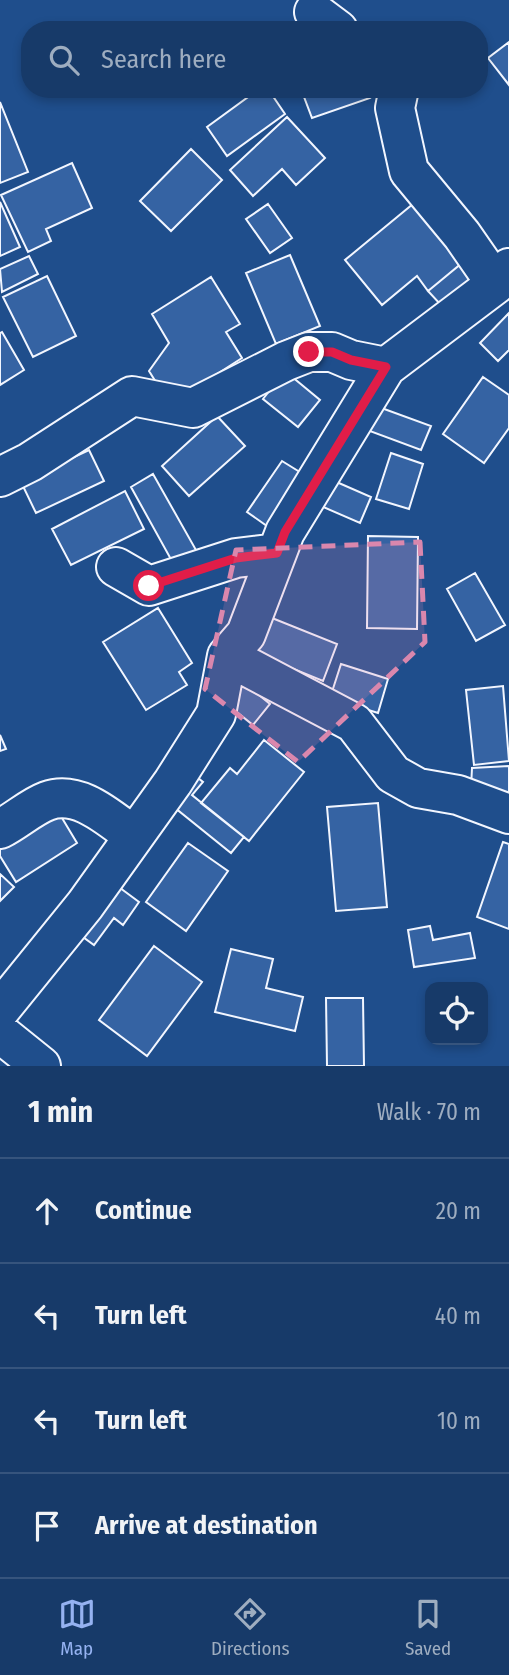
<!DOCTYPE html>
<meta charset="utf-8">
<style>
body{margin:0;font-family:"Fira Sans Condensed",sans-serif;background:#20416f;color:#f1f3f6}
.controls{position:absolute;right:21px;bottom:21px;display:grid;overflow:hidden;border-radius:14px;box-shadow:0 4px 10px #0003}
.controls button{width:63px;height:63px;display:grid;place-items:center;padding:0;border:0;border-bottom:2px solid #36547d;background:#173a69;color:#f1f3f6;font:35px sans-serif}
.stop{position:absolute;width:21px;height:21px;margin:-16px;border:5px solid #e11d48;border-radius:50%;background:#fff}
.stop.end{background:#e11d48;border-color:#fff;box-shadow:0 2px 7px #0008}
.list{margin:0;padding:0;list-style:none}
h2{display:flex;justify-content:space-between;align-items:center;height:91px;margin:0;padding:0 28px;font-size:30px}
h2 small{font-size:23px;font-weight:400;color:#9eadc0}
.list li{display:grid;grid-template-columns:46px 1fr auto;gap:21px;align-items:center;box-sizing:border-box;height:105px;padding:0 28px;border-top:2px solid #36547d}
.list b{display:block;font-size:26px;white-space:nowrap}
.list em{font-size:23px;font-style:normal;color:#9eadc0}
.icon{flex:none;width:38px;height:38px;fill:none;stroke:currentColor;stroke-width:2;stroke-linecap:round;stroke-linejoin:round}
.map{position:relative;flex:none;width:509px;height:1066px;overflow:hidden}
.search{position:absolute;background:#173a69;box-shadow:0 4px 10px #0003;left:21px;right:21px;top:21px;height:77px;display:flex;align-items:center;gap:18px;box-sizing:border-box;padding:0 24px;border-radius:28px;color:#9eadc0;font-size:26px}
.sheet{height:511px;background:#173a69}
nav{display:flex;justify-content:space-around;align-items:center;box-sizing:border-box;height:98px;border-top:2px solid #36547d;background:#173a69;font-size:19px;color:#9eadc0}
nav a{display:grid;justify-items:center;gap:4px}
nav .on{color:#95b2f1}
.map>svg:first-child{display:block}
.building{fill:#3563a3;stroke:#f2f6ff;stroke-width:2}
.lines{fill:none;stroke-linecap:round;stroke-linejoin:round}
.minor-casing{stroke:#f2f6ff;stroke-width:42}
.minor{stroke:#1f4e8c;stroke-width:38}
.route{stroke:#e11d48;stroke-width:9}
.marked{fill:#da87ad;fill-opacity:0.2;stroke:#da87ad;stroke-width:5;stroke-dasharray:14 9;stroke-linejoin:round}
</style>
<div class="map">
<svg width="509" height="1066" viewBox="0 0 509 1066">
<rect width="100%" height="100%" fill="#1f4e8c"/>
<path class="building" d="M509 42V85L488 58Z
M259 89H268L285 114 227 156 207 127Z
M301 89H366L370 98 312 118Z
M0 102 28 172 0 183Z
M287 117 325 158 296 185 282 169 253 196 230 170Z
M191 149 222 180 171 231 140 201Z
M72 163 92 208 46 229 51 241 28 252 1 195Z
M419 199 462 263 428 291 417 276 382 305 345 260Z
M0 202 20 247 0 256Z
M268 204 292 238 270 253 246 219Z
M290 255 320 326 276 344 246 273Z
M29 256 38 274 2 292 0 269Z
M462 263 473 277 440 304 428 291Z
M47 276 76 336 33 357 3 297Z
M211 277 240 324 226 332 242 358 192 390 159 387 149 371 169 343 152 314Z
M509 313V350L498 361 480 343Z
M2 332 24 370 0 385V333Z
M285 371 320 400 298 427 263 399Z
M483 377 509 395V428L484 463 443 434Z
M376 406 431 426 421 450 367 430Z
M217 416 245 446 189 496 162 466Z
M89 450 104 481 36 513 21 482Z
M391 453 423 464 409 509 376 499Z
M282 461 303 474 267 526 247 512Z
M153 474 196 550 173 563 131 487Z
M332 480 371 497 360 523 321 506Z
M125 491 144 529 71 565 52 529Z
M368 536 418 537 417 629 367 628Z
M475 573 505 625 476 641 447 589Z
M158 608 192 663 179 672 187 685 146 710 103 642Z
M267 616 337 644 323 681 252 652Z
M341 664 388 679 378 713 330 698Z
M244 683 270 704 253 725 227 704Z
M503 686 509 761 474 765 466 690Z
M0 735 6 749 0 751Z
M264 740 304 772 249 841 201 803 230 768 237 774Z
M509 766V800L471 788 472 768Z
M188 770 203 782 192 795 244 837 231 853 164 799Z
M378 803 387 907 336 911 327 807Z
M56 808 77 843 16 882 0 856V843Z
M503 842 509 844V929L477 917Z
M188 843 228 871 186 931 146 902Z
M0 874 14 887 0 901Z
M108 879 139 902 123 925 114 918 94 945 72 929Z
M430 926 433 940 470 933 475 958 414 967 408 930Z
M154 946 202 982 147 1056 99 1020Z
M231 949 273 959 266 988 303 997 295 1031 215 1012Z
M326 998H363L364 1066H327Z"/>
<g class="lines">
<defs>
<path id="minor" d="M314 12 338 30
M399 89 395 108 409 171 462 235 496 284
M0 477 30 462 132 396 193 408 286 361 309 352H332L351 360 386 367
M116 567 149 586 236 558 277 553
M227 656 354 723 393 774 418 788 458 795 509 814
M0 829C16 821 31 807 47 801 79 789 110 819 134 836
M0 1010 85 905 173 782 216 714 227 656 246 634 285 532 386 367 496 284 509 268
M0 1033 41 1066"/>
</defs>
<use href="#minor" class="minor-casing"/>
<use href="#minor" class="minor"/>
</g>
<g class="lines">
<path class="route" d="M149 586 236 558 277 553 285 532 386 367 351 360 332 352H309"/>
</g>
<path class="marked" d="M420 542 425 642 298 762 205 689 236 550Z"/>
</svg>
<div class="controls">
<button><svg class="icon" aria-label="locate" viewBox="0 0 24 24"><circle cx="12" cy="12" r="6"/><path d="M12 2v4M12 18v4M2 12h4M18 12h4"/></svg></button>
</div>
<div class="stop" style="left:149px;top:586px"></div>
<div class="stop end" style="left:309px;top:352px"></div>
<div class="search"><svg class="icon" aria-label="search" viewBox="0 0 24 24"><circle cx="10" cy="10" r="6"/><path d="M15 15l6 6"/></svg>Search here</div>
</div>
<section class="sheet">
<h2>1 min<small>Walk · 70 m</small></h2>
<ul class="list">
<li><svg class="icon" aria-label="ahead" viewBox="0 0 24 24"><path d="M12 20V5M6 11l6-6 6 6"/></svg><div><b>Continue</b></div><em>20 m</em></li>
<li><svg class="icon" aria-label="left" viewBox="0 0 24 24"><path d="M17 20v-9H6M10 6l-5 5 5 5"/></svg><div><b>Turn left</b></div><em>40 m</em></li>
<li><svg class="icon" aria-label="left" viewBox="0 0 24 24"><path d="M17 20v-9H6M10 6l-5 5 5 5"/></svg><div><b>Turn left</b></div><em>10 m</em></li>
<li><svg class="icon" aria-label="arrive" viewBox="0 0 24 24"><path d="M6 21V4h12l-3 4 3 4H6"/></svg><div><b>Arrive at destination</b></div></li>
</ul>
</section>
<nav>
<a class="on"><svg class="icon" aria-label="map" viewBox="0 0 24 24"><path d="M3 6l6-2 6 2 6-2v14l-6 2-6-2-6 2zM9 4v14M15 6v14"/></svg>Map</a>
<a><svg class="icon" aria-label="directions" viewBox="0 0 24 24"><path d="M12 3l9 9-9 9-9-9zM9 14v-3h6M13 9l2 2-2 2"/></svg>Directions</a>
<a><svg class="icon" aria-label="saved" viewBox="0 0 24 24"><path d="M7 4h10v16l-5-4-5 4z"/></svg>Saved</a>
</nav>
